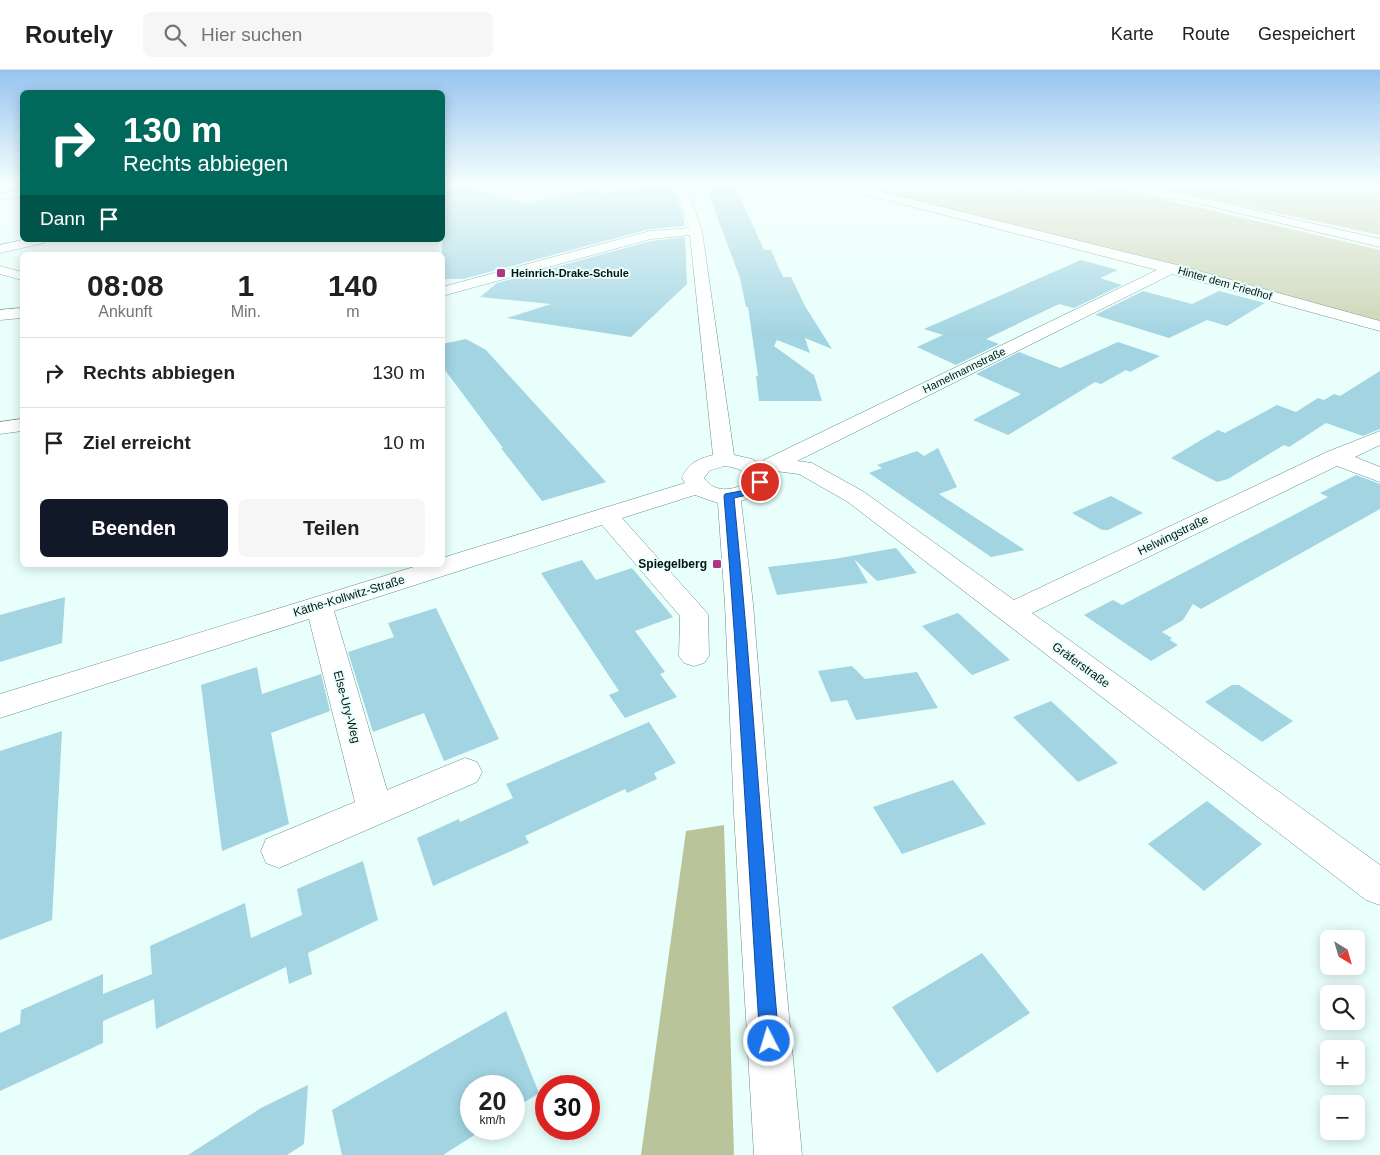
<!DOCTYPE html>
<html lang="de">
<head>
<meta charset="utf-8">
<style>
	:root { --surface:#fff; --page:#f6f6f6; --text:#202124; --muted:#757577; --line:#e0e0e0; --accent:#111827 }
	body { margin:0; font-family:Arial,sans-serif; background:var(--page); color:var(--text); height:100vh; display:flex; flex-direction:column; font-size:19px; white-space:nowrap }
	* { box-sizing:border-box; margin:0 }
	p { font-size:16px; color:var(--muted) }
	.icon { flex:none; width:28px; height:28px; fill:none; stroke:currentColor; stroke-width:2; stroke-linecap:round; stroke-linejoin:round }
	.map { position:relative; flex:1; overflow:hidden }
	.drawer { position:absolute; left:20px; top:182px; width:425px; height:315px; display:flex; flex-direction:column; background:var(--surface); border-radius:8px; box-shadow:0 2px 12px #0003 }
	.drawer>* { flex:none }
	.top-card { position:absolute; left:20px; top:20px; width:425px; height:152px; border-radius:8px; box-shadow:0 2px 12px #0003; background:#00695c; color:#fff; overflow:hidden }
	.needle { width:32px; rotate:143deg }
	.tools { position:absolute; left:1320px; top:860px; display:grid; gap:10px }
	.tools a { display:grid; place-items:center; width:45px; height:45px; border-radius:8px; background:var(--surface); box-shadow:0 2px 12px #0003; font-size:25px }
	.speed { position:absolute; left:460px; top:1005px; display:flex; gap:10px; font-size:25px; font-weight:700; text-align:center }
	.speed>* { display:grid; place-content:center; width:65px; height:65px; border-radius:50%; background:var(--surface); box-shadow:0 2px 12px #0003; line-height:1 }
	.speed small { font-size:12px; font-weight:400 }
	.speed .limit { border:8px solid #d22; background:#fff; color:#111 }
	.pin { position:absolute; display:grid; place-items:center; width:42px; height:42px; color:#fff; margin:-21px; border:2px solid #fff; border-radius:50%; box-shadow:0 1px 5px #0007 }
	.me { position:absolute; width:55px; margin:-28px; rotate:355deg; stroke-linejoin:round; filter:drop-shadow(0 0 4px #0008) }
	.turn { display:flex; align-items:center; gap:18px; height:105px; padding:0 20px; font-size:22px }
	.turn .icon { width:65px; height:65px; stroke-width:2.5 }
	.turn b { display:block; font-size:35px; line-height:42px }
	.then { display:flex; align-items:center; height:48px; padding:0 20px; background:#0003; gap:10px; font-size:19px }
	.eta { display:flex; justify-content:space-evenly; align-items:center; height:85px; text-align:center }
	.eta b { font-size:30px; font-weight:700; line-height:35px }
	.cta { display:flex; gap:10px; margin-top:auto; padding:10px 20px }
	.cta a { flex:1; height:58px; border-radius:8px; background:var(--accent); color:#fff; font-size:20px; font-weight:700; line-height:58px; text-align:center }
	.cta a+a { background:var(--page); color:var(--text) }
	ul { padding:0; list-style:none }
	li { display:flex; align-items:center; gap:15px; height:70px; padding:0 20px; border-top:1px solid var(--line) }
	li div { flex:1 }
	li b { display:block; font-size:19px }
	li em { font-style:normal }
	header { display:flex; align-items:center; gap:30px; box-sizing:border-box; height:70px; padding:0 25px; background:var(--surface); border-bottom:1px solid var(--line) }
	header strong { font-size:24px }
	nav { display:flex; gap:28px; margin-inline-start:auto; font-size:18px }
	.search { width:350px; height:45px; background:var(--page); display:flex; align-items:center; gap:12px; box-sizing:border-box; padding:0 18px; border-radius:8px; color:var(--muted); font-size:19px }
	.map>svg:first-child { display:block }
	.green { fill:#ccd4b3 }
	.forest { fill:#bac49b }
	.building { fill:#a2d4e2 }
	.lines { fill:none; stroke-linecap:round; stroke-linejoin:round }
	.street-casing { stroke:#6a8e88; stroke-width:1 }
	.primary-casing { stroke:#6a8e88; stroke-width:1 }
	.street { fill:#fff; fill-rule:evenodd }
	.primary { fill:#fff; fill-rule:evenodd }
	.route { fill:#1a73e8; stroke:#114b97 }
	.poi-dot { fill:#b23482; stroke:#e8fffb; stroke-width:2 }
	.labels { text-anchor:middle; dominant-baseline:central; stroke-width:4; stroke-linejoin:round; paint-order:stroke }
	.far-poi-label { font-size:11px; font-weight:bold; fill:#061311; stroke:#e8fffb; text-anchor:start }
	.far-street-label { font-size:11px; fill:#061311; stroke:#e8fffb }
	.street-label { font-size:12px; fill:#061311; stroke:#e8fffb }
	.poi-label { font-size:12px; font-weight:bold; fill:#061311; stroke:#e8fffb; text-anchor:end }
</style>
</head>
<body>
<header>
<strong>Routely</strong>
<div class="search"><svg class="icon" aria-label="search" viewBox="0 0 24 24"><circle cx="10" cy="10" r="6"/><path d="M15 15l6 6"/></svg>Hier suchen</div>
<nav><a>Karte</a><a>Route</a><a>Gespeichert</a></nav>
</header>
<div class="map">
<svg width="1380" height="1085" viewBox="0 0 1380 1085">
	<rect width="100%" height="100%" fill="#e8fffb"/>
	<!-- green -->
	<g class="green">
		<polygon points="844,114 1097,114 1380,180 1380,252 1036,160"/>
		<polygon points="1311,114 1380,114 1380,165 1179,122 1181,116"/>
	</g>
	<!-- forest -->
	<polygon class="forest" points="724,755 734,1085 641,1085 686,761"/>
	<!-- building -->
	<g class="building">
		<polygon points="442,114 460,114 526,134 592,119 606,123 649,116 673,115 684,148 684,156 650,159 463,209 442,209"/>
		<polygon points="705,114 734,114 764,180 771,180 783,207 791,207 805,236 832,279 805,268 810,283 777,270 774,276 814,305 822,331 759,331 756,306 758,306 748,237 746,237 740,208"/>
		<polygon points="685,167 687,214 631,267 507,248 551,234 480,227 497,213 651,171"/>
		<polygon points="1081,190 1118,200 1100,208 1122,215 1074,238 1059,234 986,269 999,274 956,295 917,277 943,265 924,259"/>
		<polygon points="1143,221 1192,234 1219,221 1265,233 1227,256 1207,250 1169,268 1095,245"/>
		<polygon points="466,269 486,280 606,412 542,431 501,378 503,378 442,296 442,274"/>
		<polygon points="1118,272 1160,286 1130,302 1126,300 1101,314 1095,312 1008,365 973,350 1021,324 976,304 1019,282 1060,298"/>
		<polygon points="1380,301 1380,359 1363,366 1326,353 1289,377 1284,375 1228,409 1217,412 1171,388 1218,360 1225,363 1277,335 1296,342 1318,328 1324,330 1334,324 1340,326"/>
		<polygon points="938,378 957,417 939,424 1025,480 991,487 869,403 882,398 877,395 917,381 924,386"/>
		<polygon points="1356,405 1380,414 1380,439 1201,539 1193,534 1183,550 1162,562 1172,568 1170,570 1178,575 1151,591 1084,545 1113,530 1122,535 1328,427 1320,423"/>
		<polygon points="1111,426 1143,443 1108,460 1102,460 1072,443"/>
		<polygon points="896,478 917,503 877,511 854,489 868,513 777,525 768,497 834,489"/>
		<polygon points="582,490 596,510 632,498 673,547 635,561 665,602 660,604 677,627 625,648 609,625 619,621 541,503"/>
		<polygon points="65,527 62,573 0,592 0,545"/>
		<polygon points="436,538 499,669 444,691 424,643 373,662 348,582 394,567 388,553"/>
		<polygon points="958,543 1010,590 972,605 922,556"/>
		<polygon points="852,596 865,609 917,602 938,638 856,650 847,630 831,632 818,601"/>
		<polygon points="257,597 262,624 321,604 330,641 271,663 289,754 222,781 201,615"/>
		<polygon points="1232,615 1239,615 1293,651 1262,672 1205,632"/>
		<polygon points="1051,631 1118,693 1078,712 1013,647"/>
		<polygon points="649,652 676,693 654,703 657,709 627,723 625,719 525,766 529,773 433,816 417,768 459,749 460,752 513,728 506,714"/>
		<polygon points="62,661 52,850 0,870 0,681"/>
		<polygon points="953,710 986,754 902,784 873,737"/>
		<polygon points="1207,731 1262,774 1204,821 1148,774"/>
		<polygon points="363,791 378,850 308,883 312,904 289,914 286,897 156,959 154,929 103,951 103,973 0,1021 0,963 20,954 21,940 103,904 103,924 152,904 150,876 245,833 251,868 302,845 297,819"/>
		<polygon points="982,883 1030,943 937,1003 892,937"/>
		<polygon points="506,941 539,1023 514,1039 514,1016 471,1016 471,1059 484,1059 443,1085 342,1085 332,1040"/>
		<polygon points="308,1015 304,1074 287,1085 188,1085 261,1038"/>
	</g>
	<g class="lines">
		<!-- street casing -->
		<g class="street-casing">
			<g id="street">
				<path d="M675,114h10l17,47 32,224 18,4 9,6 3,-5 393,-190 -325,-84 -1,-2h18l328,81 203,56v10l-208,-57 -375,187 15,2 52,29 150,108 313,-148 53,-21v14l-25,12 25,10v15l-43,-16 -305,147 348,252v40l-14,-5 -518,-398 -49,-28 -32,-4 4,6 -7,16 -23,9 12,103 17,209 32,342h-48l-20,-342 -9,-209 -7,-101 -23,-8 -73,23 86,96 1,42 -5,7 -10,3 -10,-3 -5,-7 1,-40 -78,-91 -268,86 53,179 78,-32 12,4 5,10 -5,10 -198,86 -13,-5 -5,-12 5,-12 89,-37 -46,-183 -309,99v-24l420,-129h22v-7l243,-75 -3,-5c6,-15 16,-19 31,-23l-23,-220 -39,4 -209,57v-9l208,-56 39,-3zM724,396c10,1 17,3 25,10l-3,7c-14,8 -32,10 -42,-5l5,-7z"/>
				<polygon points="1143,114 1214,114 1209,117 1136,121 1135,119"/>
				<polygon points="22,120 22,126 0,130 0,124"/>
				<polygon points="22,170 45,170 44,173 0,183 0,175"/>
				<polygon points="0,196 22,202 22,210 0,204"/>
				<polygon points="22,238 22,248 0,250 0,240"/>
				<polygon points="22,349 22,361 0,364 0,352"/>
			</g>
		</g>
		<!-- primary casing -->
		<g class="primary-casing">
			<polygon id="primary" points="1112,114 1129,114 1184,124 1380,169 1380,177 1184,130 1169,128 1165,129 1113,116"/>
		</g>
		<!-- street -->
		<use href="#street" class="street"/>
		<!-- primary -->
		<use href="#primary" class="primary"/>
	</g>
	<!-- sky -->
	<linearGradient id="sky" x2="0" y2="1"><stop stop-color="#96c4f0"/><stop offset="0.43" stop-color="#f5fffd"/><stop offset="1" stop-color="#f5fffd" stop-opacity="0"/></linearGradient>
	<rect width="1380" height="266" fill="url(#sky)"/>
	<!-- route -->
	<path class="route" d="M760,409l4,3c-7,12 -17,13 -30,16 18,181 29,362 45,543l-3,7 -7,2 -6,-2 -3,-7c-12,-181 -21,-363 -36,-545l1,-2 21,-4z"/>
	<!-- markers -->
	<g class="poi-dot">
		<rect x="496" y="198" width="10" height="10" rx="2.5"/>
		<rect x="712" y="489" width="10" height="10" rx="2.5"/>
	</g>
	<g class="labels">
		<!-- far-poi labels -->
		<g class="far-poi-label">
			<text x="511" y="203">Heinrich-Drake-Schule</text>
		</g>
		<!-- far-street labels -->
		<g class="far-street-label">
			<text transform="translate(1225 213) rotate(16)">Hinter dem Friedhof</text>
			<text transform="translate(964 300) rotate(-26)">Hamelmannstraße</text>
		</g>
		<!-- street labels -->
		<g class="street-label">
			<text transform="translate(1173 465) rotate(-26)">Helwingstraße</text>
			<text transform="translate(349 526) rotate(-17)">Käthe-Kollwitz-Straße</text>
			<text transform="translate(1081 595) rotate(36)">Gräferstraße</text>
			<text transform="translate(347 637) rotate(75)">Else-Ury-Weg</text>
		</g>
		<!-- poi labels -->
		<g class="poi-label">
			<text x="707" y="494">Spiegelberg</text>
		</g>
	</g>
</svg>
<div class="tools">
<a><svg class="needle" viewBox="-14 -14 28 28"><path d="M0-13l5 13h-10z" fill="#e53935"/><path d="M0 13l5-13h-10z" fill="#757577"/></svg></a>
<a><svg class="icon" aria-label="search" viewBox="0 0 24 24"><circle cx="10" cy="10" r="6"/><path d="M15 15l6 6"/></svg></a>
<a>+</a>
<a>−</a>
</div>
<div class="speed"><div>20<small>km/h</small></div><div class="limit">30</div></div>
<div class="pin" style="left:760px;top:412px;background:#d93025"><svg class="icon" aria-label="arrive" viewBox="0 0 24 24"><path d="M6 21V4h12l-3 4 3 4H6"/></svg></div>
<svg class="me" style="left:769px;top:971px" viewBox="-20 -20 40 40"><circle r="17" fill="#1a73e8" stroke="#fff" stroke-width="3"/><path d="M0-11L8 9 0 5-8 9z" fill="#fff"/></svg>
<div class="top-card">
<div class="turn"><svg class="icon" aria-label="right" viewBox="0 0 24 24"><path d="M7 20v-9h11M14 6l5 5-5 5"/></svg><div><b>130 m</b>Rechts abbiegen</div></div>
<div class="then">Dann<svg class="icon" aria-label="arrive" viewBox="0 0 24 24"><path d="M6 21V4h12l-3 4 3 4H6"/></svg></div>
</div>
<section class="drawer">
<div class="eta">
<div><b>08:08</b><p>Ankunft</p></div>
<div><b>1</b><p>Min.</p></div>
<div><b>140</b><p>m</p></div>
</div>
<ul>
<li><svg class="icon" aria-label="right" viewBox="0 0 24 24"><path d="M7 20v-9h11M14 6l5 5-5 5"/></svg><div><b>Rechts abbiegen</b></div><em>130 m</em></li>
<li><svg class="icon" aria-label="arrive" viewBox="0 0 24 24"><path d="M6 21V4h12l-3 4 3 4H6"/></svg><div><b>Ziel erreicht</b></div><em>10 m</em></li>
</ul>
<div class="cta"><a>Beenden</a><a>Teilen</a></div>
</section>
</div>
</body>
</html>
